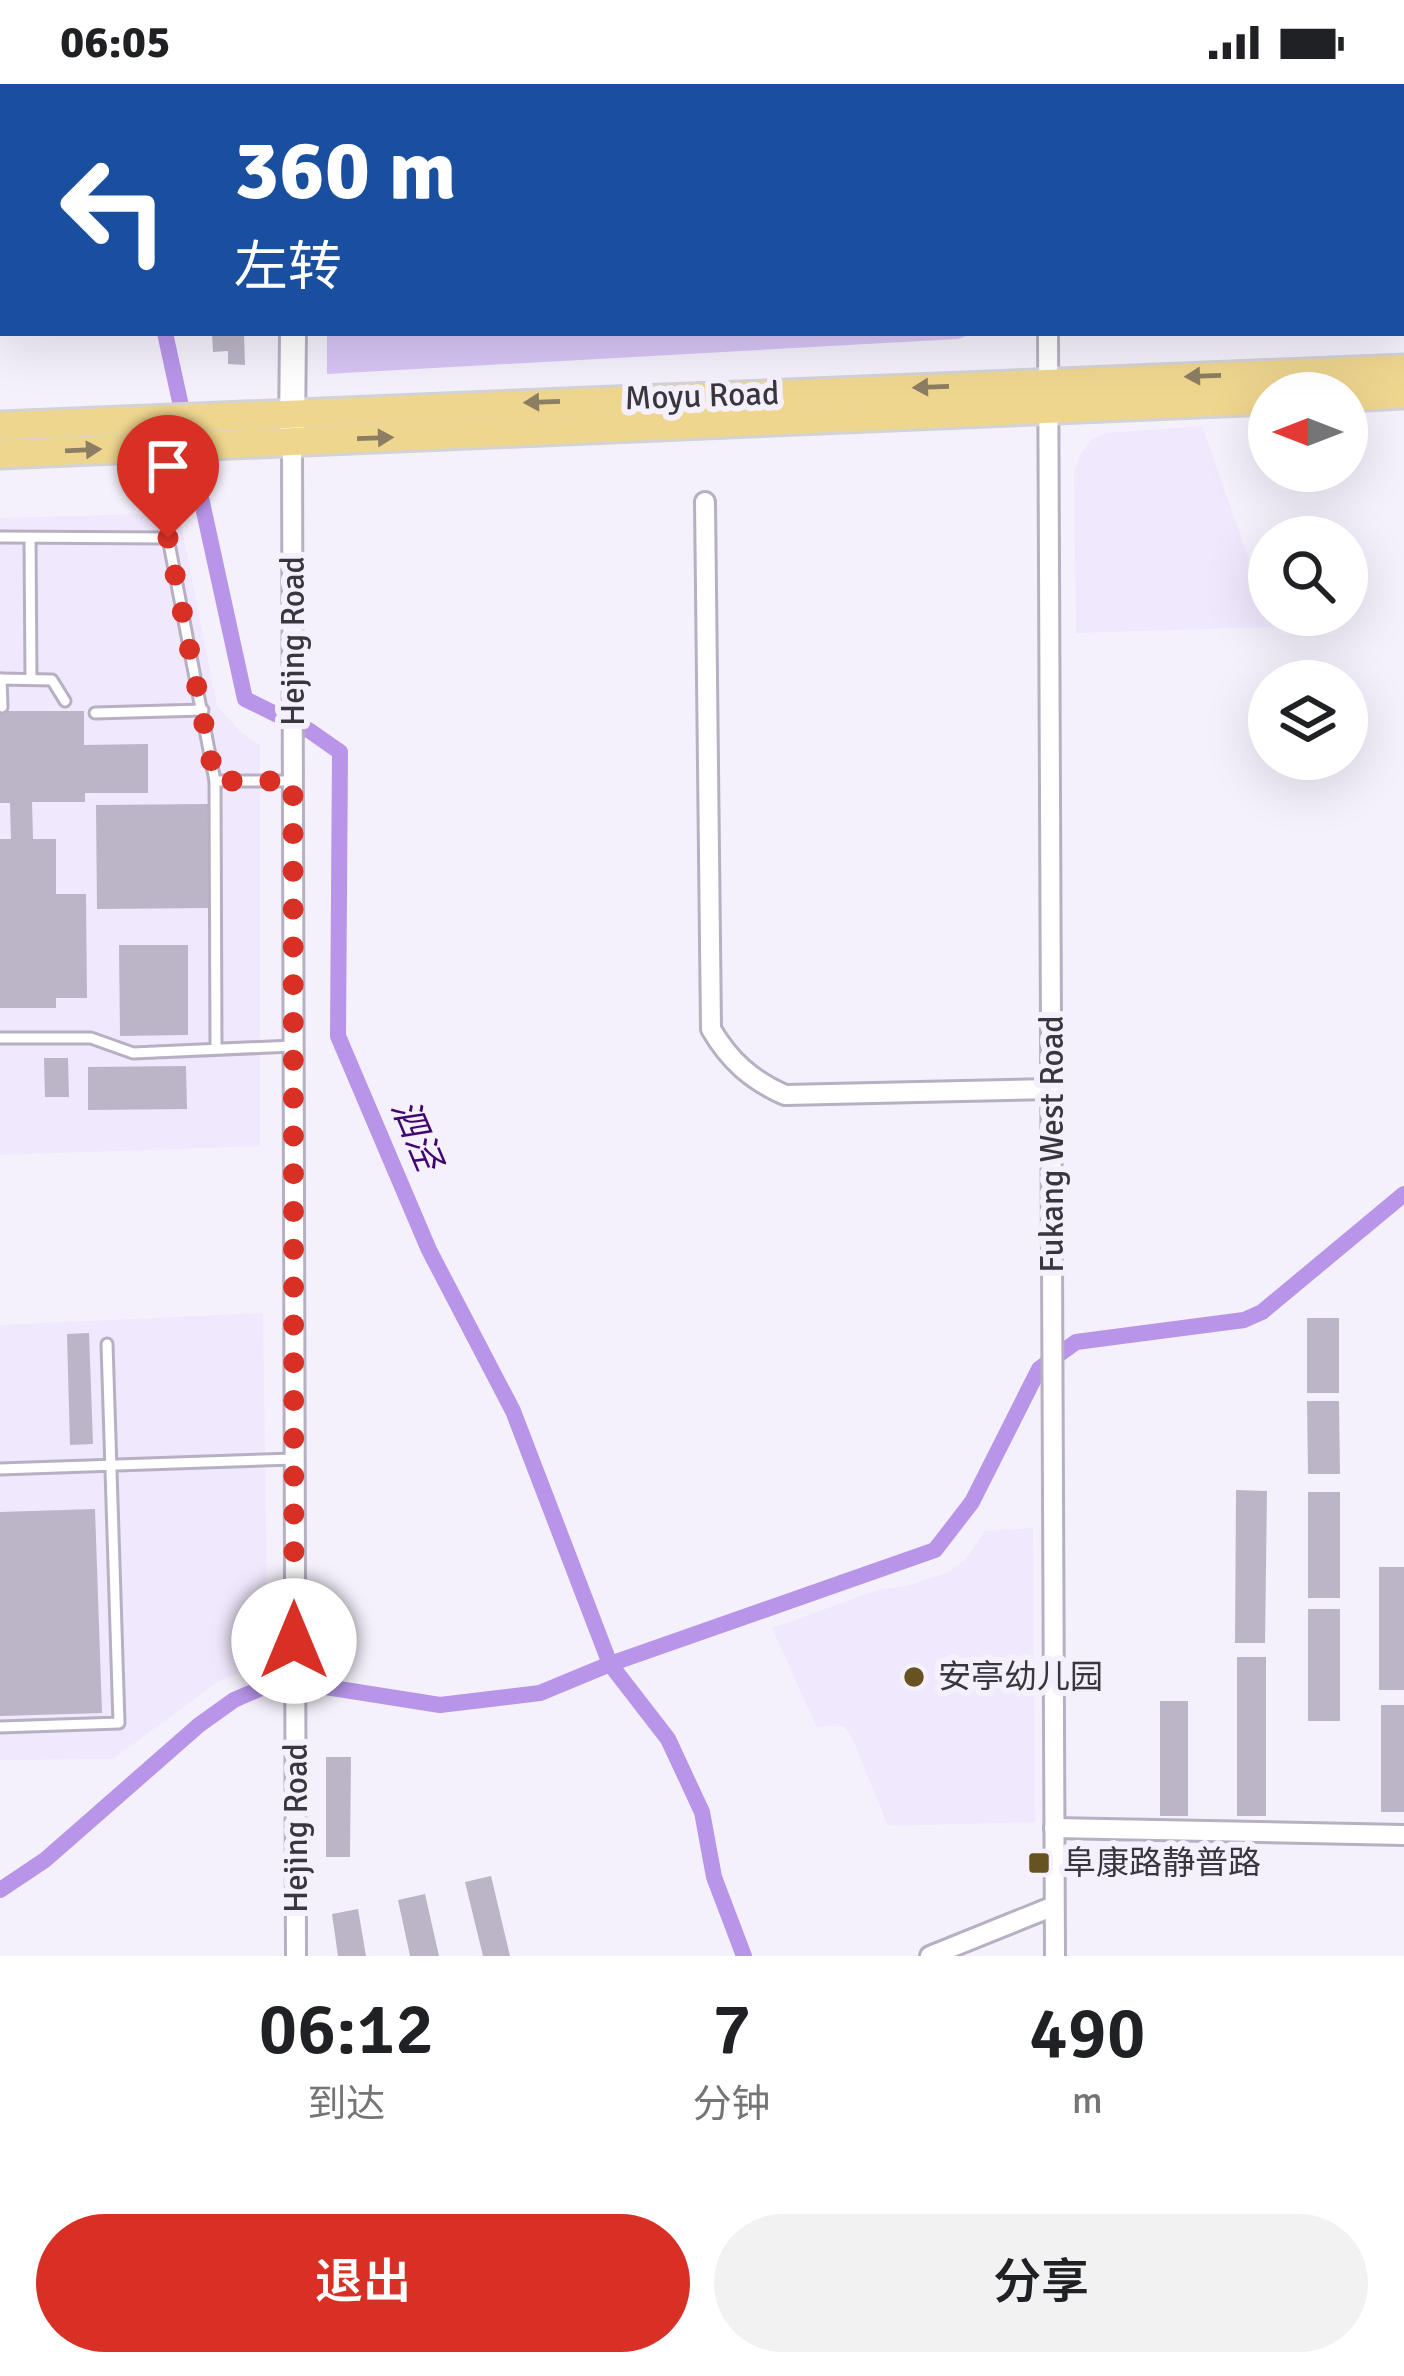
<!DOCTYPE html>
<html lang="zh">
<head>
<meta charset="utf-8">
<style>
	:root { --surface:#fff; --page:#f2f2f2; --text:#202124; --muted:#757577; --accent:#d93025 }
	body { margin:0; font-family:Signika,"Noto Sans SC",sans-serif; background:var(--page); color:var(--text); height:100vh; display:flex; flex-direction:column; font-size:45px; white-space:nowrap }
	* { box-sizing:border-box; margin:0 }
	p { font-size:39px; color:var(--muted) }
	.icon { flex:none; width:66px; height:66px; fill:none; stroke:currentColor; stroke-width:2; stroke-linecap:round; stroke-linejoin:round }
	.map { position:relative; height:1872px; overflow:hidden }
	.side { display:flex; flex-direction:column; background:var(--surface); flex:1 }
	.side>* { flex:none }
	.top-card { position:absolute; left:0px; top:0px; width:1404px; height:252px; box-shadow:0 12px 48px #0002; background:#1a4fa0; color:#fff; overflow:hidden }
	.needle { width:78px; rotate:270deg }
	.tools { position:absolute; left:1248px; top:288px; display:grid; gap:24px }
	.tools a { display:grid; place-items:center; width:120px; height:120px; border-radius:50%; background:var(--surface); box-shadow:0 12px 48px #0002; font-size:60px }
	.pin { position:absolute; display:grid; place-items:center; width:102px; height:102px; color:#fff; margin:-123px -51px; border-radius:50% 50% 50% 0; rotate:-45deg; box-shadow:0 0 12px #0007 }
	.pin .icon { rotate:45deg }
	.me { position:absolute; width:132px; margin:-66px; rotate:0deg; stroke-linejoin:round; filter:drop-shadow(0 0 9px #0008) }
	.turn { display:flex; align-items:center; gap:42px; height:252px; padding:0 36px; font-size:54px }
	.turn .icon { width:156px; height:156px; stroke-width:2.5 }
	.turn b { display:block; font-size:84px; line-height:102px }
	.eta { display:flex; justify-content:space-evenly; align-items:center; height:204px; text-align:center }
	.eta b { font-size:72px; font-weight:600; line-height:84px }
	.cta { display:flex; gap:24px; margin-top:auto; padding:24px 36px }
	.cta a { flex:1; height:138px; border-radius:72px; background:var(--accent); color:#fff; font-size:48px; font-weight:600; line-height:138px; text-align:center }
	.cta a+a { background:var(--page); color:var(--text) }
	.status { display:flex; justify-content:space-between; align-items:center; height:84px; padding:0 60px; background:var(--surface); direction:ltr }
	.status svg { height:33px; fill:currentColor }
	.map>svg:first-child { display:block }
	.built { fill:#f0e8fd }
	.green { fill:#d7c4f5 }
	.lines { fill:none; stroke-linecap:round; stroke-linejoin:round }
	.canal { stroke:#b895e9; stroke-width:16 }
	.building { fill:#bbb5c7 }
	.lane-casing { stroke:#b7b0c2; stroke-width:15 }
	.street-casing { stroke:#b7b0c2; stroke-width:24 }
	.secondary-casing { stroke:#b7b0c2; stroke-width:30 }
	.primary-casing { stroke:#d3d3d5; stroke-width:33 }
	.lane { stroke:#fff; stroke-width:9 }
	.street { stroke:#fff; stroke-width:18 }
	.secondary { stroke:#fff; stroke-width:24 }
	.primary { stroke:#efd68f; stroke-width:27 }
	.oneway { fill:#8b7e62 }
	.route { stroke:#d93025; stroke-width:21; stroke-dasharray:0 37.8 }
	.poi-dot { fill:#665321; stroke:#f5f1fc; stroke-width:4.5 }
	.labels { text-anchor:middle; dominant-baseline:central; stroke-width:12; stroke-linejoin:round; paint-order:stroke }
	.street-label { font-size:33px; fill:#39363e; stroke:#f5f1fc }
	.poi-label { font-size:33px; fill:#39363e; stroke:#f5f1fc; text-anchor:start }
	.water-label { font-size:36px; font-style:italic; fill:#40066d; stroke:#f5f1fc }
</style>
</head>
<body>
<div class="status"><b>06:05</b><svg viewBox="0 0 49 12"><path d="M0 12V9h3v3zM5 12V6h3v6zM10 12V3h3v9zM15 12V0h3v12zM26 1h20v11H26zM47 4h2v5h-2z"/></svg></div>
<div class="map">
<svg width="1404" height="1872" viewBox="0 0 1404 1872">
	<rect width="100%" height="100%" fill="#f5f1fc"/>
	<!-- built -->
	<g class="built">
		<polygon points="1202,342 1273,543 1076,549 1074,386 1080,371 1091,356 1106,349"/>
		<polygon points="179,429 217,622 241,648 260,661 260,1062 0,1071 0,434"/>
		<polygon points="263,1229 268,1576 216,1599 113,1675 0,1676 0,1241"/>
		<polygon points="1033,1444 1035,1738 888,1742 851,1651 844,1643 833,1641 817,1644 772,1544 881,1505 908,1502 948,1488 964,1477 985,1447"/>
	</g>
	<!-- green -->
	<g class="green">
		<rect x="324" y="0" width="683" height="3"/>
		<polygon points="327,249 974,249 958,255 327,290"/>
	</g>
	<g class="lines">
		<!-- canal -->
		<g class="canal">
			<polyline points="130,3 130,0"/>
			<polyline points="0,239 3,236"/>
			<polyline points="165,249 245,615 310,647 340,668 338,952 429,1166 513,1327 610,1580 668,1655 702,1728 714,1793 744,1872"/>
			<polyline points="0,1806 45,1776 199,1641 234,1616 266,1602 326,1603 440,1621 540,1609 610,1580 935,1466 972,1418 1039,1285 1076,1258 1244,1236 1262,1228 1404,1110"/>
		</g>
	</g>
	<!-- building -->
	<g class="building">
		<polygon points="212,249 244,249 245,281 228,280 228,267 213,268"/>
		<polygon points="0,627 84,627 84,661 148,660 148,709 85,709 85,718 32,718 33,755 56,755 56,810 86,810 87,914 56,914 56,924 0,924 0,755 11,755 10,719 0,719"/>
		<polygon points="208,720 209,824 97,825 96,721"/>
		<polygon points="119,861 188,861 188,951 120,952"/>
		<polygon points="44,974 68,974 69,1013 45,1013"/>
		<polygon points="186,982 187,1025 88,1026 88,983"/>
		<rect x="1307" y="1234" width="32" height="75"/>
		<polygon points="89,1249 93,1360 70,1361 67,1250"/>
		<polygon points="1307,1317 1339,1317 1340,1390 1308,1390"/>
		<polygon points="1236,1406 1267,1407 1265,1559 1235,1559"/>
		<rect x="1308" y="1408" width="32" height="106"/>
		<polygon points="95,1425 102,1629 0,1632 0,1428"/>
		<rect x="1379" y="1483" width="25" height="123"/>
		<rect x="1308" y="1525" width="32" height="112"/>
		<rect x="1237" y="1573" width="29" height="159"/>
		<rect x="1160" y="1617" width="28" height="115"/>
		<rect x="1381" y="1621" width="23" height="107"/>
		<polygon points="326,1673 351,1673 350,1773 326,1773"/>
		<polygon points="491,1792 510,1872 483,1872 465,1798"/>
		<polygon points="425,1810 439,1872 410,1872 398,1816"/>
		<polygon points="358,1825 366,1872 338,1872 332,1830"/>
	</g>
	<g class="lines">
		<!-- lane casing -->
		<g class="lane-casing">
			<g id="lane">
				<polyline points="0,453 168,454 215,697 216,962"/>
				<polyline points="30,454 31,595"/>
				<polyline points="0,595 52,596 65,617"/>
				<polyline points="1,595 2,623"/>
				<polyline points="95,629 203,626"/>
				<polyline points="215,697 293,697"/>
				<polyline points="0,954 91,954 133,969 293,962"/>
				<polyline points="0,1385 294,1375"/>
				<polyline points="0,1643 119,1639 107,1260"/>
			</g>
		</g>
		<!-- street casing -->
		<g class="street-casing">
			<g id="street">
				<polyline points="1045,0 1045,3"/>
				<polyline points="1221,0 1221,3"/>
				<polyline points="1401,130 1404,130"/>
				<polyline points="1401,234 1404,234"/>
				<polyline points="1048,249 1055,1872"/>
				<polyline points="292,357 296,1872"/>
				<path d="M705,418l6,527c18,31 40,51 74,66l267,-6"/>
				<polyline points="1054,1744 1404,1751"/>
				<polyline points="930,1872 1054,1822"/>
			</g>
		</g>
		<!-- secondary casing -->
		<g class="secondary-casing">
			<g id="secondary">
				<polyline points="292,0 292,3"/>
				<polyline points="292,348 293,249"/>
			</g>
		</g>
		<!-- primary casing -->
		<g class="primary-casing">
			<g id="primary">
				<polyline points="1347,313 1404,310"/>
				<polyline points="0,342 1404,285"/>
				<polyline points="0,370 1269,316"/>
			</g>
		</g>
		<!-- lane -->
		<use href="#lane" class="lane"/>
		<!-- street -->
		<use href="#street" class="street"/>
		<!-- secondary -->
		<use href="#secondary" class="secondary"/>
		<!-- primary -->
		<use href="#primary" class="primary"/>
	</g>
	<!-- one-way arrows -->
	<defs><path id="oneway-solid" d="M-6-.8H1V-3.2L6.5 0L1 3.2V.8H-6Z" transform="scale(3)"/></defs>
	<g class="oneway">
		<use href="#oneway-solid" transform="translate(1203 292) rotate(178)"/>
		<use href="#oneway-solid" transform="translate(931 303) rotate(178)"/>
		<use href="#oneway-solid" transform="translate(542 318) rotate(178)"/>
		<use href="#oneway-solid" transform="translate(375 354) rotate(-2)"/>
		<use href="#oneway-solid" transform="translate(83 366) rotate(-3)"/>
	</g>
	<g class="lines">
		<!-- route -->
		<polyline class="route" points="168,454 215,697 293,697 294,1557"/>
	</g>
	<!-- markers -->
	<g class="poi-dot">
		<circle cx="914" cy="1593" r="12"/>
		<rect x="1027" y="1767" width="24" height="24" rx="6"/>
	</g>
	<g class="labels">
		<!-- street labels -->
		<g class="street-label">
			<text transform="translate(702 312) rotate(-2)">Moyu Road</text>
			<text transform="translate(293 557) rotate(-90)">Hejing Road</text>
			<text transform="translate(1052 1060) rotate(-90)">Fukang West Road</text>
			<text transform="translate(296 1744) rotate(-90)">Hejing Road</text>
		</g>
		<!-- poi labels -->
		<g class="poi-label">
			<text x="938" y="1593">安亭幼儿园</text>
			<text x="1063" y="1779">阜康路静普路</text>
		</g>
		<!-- water labels -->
		<g class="water-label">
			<text transform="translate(416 1051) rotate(67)">泗泾</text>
		</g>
	</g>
</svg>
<div class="tools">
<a><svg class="needle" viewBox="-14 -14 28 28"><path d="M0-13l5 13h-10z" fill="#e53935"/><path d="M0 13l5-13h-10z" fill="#757577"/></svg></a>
<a><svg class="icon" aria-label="search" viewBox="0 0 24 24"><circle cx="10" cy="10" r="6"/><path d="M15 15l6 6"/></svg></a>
<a><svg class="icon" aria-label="layers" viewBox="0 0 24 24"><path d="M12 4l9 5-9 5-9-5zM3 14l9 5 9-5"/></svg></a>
</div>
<div class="pin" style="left:168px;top:454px;background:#d93025"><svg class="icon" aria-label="arrive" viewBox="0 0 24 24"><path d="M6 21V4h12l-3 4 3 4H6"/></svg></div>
<svg class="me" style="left:294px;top:1557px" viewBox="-20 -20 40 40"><circle r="19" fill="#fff"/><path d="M0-13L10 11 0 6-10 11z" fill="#d93025"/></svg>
<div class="top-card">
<div class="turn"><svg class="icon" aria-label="left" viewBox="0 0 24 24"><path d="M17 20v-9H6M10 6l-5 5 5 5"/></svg><div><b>360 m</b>左转</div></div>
</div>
</div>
<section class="side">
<div class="eta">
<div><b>06:12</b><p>到达</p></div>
<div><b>7</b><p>分钟</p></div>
<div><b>490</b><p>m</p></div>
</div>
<div class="cta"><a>退出</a><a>分享</a></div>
</section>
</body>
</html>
